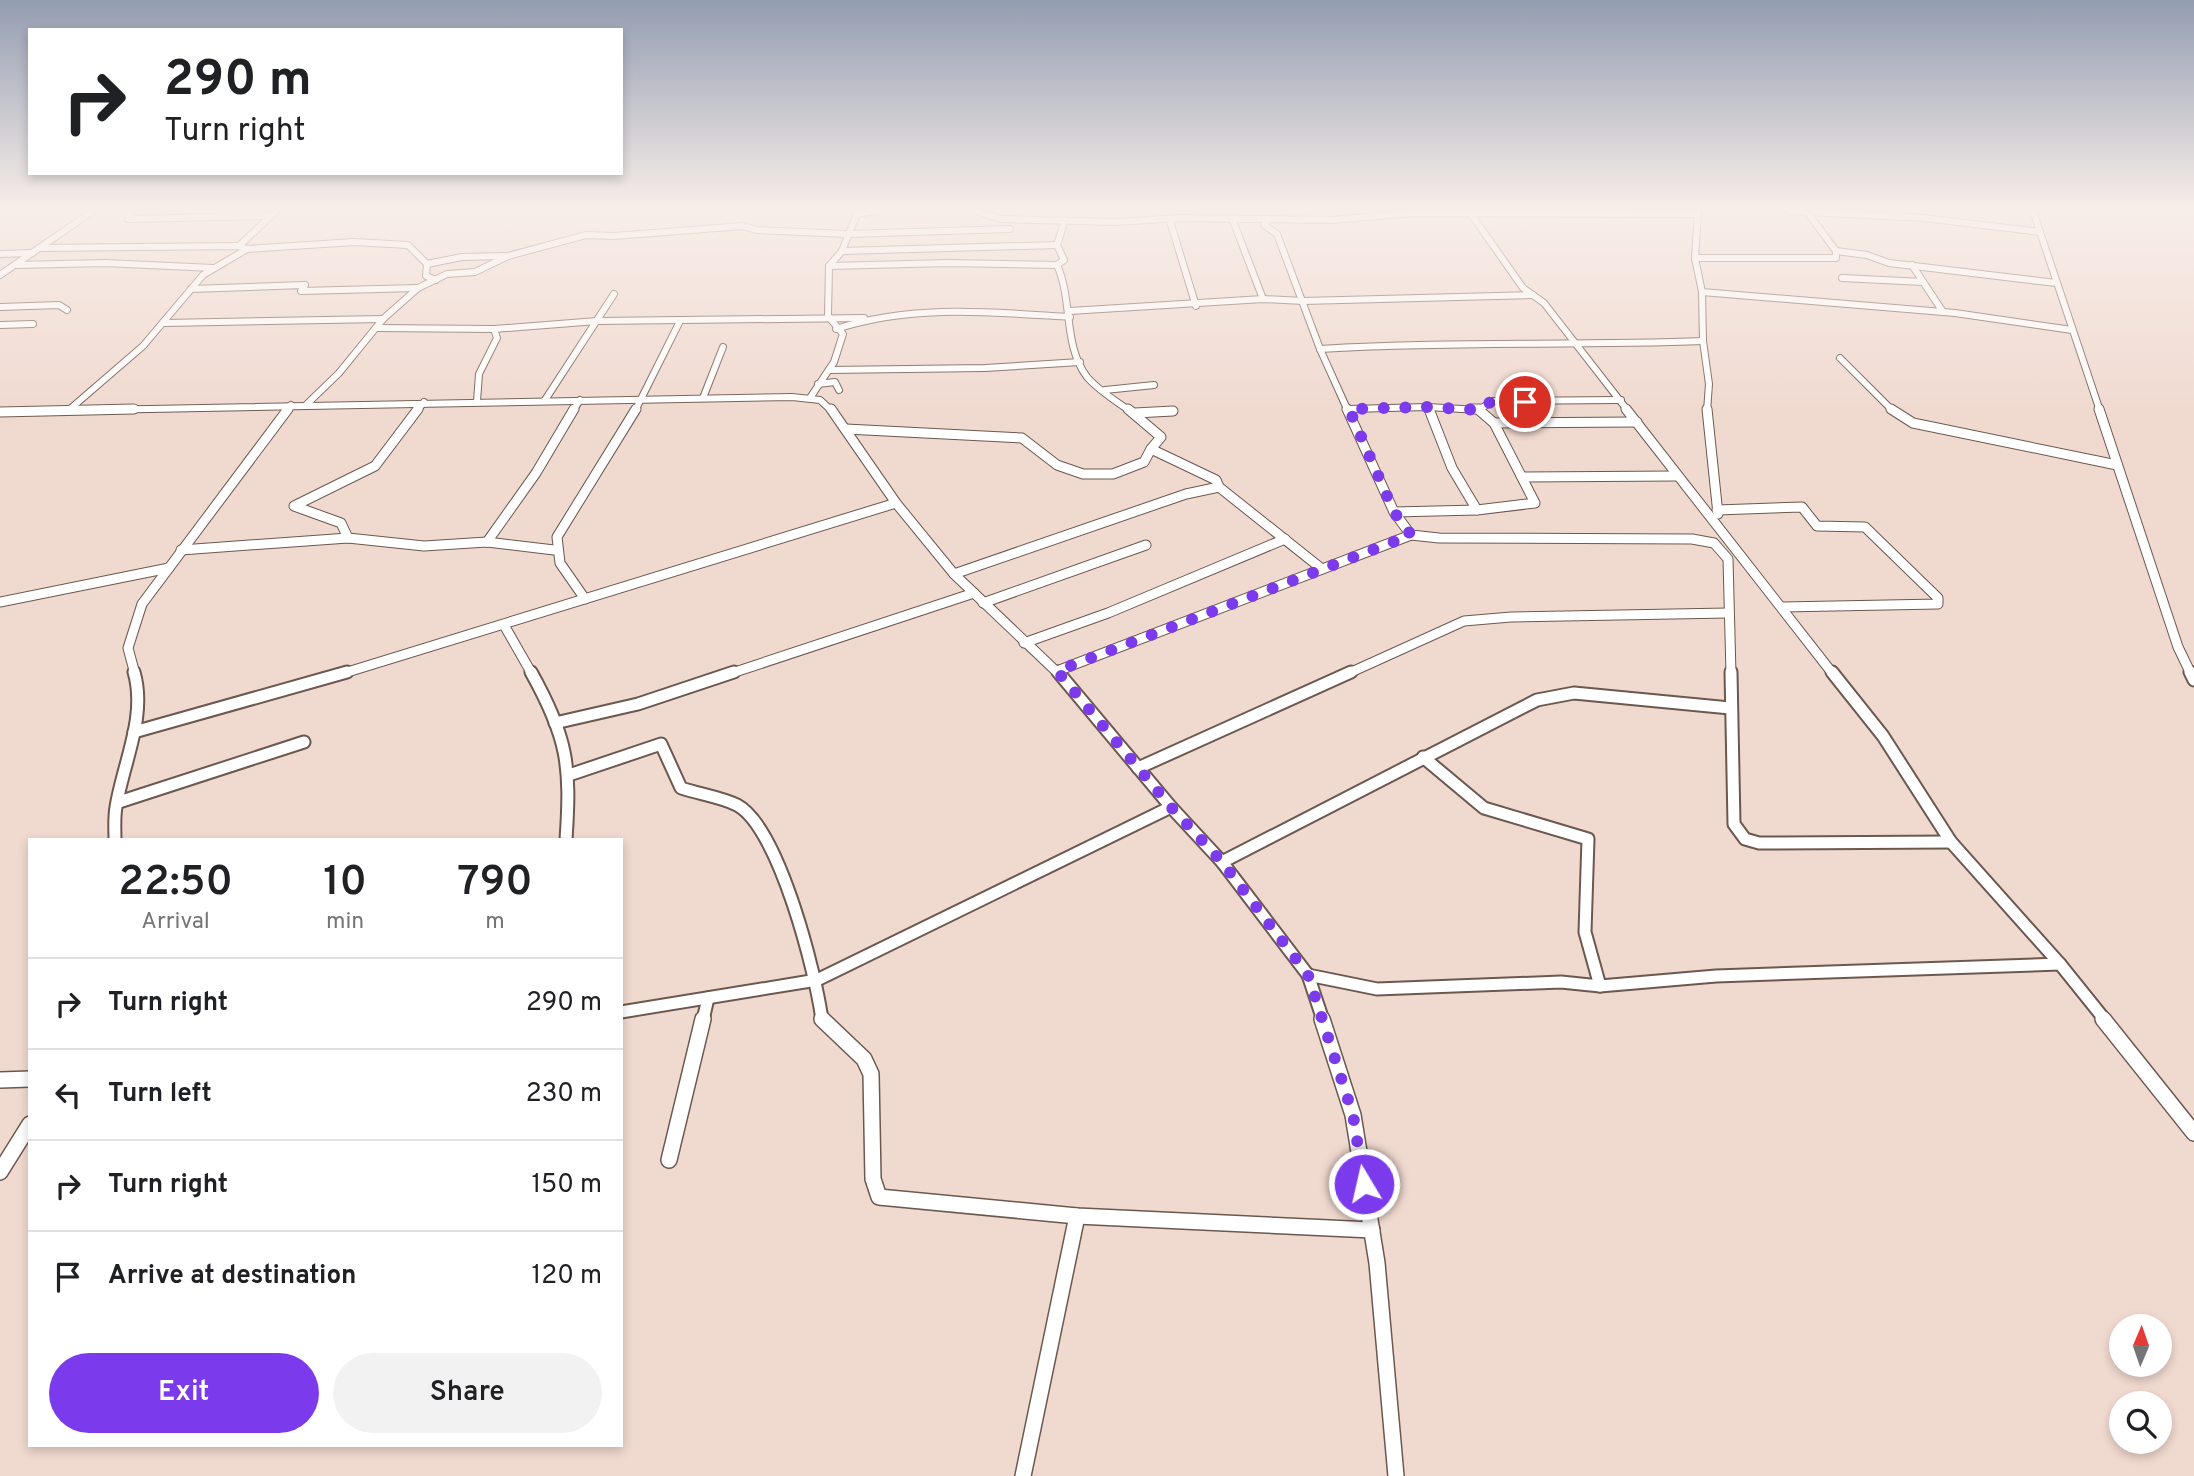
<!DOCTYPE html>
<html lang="en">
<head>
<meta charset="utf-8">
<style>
	:root { --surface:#fff; --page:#f2f2f2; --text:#202124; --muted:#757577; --line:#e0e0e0; --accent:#7c3aed }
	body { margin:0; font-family:Overpass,sans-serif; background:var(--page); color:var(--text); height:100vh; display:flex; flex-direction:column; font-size:26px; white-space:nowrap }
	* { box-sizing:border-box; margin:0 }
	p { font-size:23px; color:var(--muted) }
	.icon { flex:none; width:38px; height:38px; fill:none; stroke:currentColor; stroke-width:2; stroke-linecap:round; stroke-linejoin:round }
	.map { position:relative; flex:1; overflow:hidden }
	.panel { position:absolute; left:28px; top:838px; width:595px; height:609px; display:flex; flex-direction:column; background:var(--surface); border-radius:0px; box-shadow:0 4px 10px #0003 }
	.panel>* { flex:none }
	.guide { position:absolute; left:28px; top:28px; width:595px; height:147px; border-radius:0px; box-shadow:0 4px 10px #0003; background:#fff; color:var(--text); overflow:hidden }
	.needle { width:46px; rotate:2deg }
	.fabs { position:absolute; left:2109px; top:1314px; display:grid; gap:14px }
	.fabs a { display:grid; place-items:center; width:63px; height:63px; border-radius:50%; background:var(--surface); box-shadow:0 4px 10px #0003; font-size:35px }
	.pin { position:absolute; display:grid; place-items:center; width:60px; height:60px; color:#fff; margin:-30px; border:4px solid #fff; border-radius:50%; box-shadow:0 2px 7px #0007 }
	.me { position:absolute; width:77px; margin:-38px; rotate:351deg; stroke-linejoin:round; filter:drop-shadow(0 0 5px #0008) }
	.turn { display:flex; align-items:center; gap:24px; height:147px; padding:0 21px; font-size:32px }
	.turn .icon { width:91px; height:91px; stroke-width:2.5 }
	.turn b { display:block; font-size:49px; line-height:60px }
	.eta { display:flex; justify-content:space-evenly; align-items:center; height:119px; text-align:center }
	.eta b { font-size:42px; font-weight:600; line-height:49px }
	.cta { display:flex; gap:14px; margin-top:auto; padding:14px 21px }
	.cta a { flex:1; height:80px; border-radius:42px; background:var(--accent); color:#fff; font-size:28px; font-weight:600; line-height:80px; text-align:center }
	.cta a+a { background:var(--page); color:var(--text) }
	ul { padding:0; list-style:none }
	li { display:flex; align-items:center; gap:21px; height:91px; padding:0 21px; border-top:2px solid var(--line) }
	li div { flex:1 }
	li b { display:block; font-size:26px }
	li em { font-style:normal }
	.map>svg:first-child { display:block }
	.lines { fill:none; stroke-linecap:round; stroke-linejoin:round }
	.minor-far3-casing { stroke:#6b584f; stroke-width:8 }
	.minor-far2-casing { stroke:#6b584f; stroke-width:11 }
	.minor-far1-casing { stroke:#6b584f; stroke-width:15 }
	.minor-casing { stroke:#6b584f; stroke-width:18 }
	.minor-far3 { stroke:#fff; stroke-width:6 }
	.minor-far2 { stroke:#fff; stroke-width:9 }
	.minor-far1 { stroke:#fff; stroke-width:11 }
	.minor { stroke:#fff; stroke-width:15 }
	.route { stroke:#7c3aed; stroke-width:12; stroke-dasharray:0 21.6 }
</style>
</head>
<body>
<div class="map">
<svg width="2194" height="1476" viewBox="0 0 2194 1476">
	<rect width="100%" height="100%" fill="#f0d9cf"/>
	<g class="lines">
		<!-- minor-far3 casing -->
		<g class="minor-far3-casing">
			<g id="minor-far3">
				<polyline points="131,211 128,219 268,216"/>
				<polyline points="976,211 1001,219 1116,222 1180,218 1332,220 1413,213 1697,214"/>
				<polyline points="1698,211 1695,258 1702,292 1703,341 1709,384 1707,411"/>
				<polyline points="1790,211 1924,218 2040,232"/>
				<polyline points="2033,211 2100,411"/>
				<polyline points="856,214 878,211"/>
				<polyline points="1471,214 1523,288 1544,303 1628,411"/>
				<polyline points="1169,218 1196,306"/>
				<polyline points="1232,218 1263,299"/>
				<polyline points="1268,219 1264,225 1277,234 1320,349 1348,411"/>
				<path d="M1065,220l-8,25 7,15 -7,5c16,35 6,81 30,112 12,14 29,24 43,34"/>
				<polyline points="239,246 276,211"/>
				<polyline points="39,248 239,246 247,249 354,242 408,245 427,264 426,276 436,280"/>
				<polyline points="842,251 1057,245"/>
				<polyline points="1836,251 1867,255 1889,263 2056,283"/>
				<polyline points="0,254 32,253"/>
				<polyline points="1695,258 1836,258 1836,251 1807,212"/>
				<polyline points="427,264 462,257 504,256"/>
				<polyline points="16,265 105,263 213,268"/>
				<polyline points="1912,265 1943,312"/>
				<polyline points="829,266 949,263 1057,265"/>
				<polyline points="0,275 93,211"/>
				<polyline points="1842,278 1923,282"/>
				<polyline points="191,289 305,285 301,291 418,288"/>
				<polyline points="1702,292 1955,313 2072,330"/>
				<polyline points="0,307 59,305 67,310"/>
				<polyline points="1070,311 1263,299 1303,301 1533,295"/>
				<polyline points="164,323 383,319"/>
				<polyline points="0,325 33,324"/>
				<polyline points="376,328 494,329 497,338 479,374 477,401"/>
				<polyline points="494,329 597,321 864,318"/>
				<path d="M836,329c77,-25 154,-17 234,-12"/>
				<path d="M1320,349c128,-8 255,-3 383,-8"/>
				<polyline points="1840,358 1893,411"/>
				<polyline points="829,370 985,368 1080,362"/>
				<polyline points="818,384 835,382 839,390"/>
				<polyline points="1105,390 1154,385"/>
				<polyline points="703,398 723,347"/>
				<polyline points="810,398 834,362 843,334 828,316 829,266 842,251 858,211"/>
				<polyline points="545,400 614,294"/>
				<polyline points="307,404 339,373 383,319 418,288 447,274 475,272 508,256 586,235 614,236 743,226 757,230 847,234 1010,229"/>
				<polyline points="1428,407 1430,411"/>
				<polyline points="70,409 143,346 203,275 247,249"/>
				<polyline points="1349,409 1428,407 1479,410 1492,401 1621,400"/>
				<polyline points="42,411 792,397 820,400 832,411"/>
				<polyline points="286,411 291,405"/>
				<polyline points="417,411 424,402"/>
				<polyline points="573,411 580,400"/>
				<polyline points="635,411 680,321"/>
				<polyline points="1169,411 1173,411"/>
			</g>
		</g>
		<!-- minor-far2 casing -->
		<g class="minor-far2-casing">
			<g id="minor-far2">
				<polyline points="831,409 896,503 954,574 1059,674"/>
				<polyline points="1128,409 1161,437 1151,449"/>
				<polyline points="1347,409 1394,512 1411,535 1439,538 1692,539 1714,543 1728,559 1731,674"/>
				<polyline points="1470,409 1480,409"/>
				<polyline points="1626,409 1833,674"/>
				<polyline points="1707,409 1718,514"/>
				<polyline points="1891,409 1913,423 2117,465"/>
				<polyline points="2099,409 2178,647 2191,674"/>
				<polyline points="0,412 134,409"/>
				<polyline points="1135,413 1173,411"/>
				<polyline points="1494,423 1637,422"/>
				<polyline points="846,429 1022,438 1057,465 1083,474 1113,474 1144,462 1151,449 1216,480 1219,487"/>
				<polyline points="1522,477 1677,476"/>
				<polyline points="1477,510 1535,503 1494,423 1479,410"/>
				<polyline points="1717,510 1802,507 1817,526 1865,527 1938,598 1938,604 1783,607"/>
				<polyline points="1394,512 1477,510 1452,468 1429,409"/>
				<polyline points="348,538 341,523 294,506 375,466 418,409"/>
				<polyline points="487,542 536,473 574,409"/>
				<polyline points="181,550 348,538 424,546 487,542 554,550"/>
				<polyline points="954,574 1186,494 1219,487 1322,569"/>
				<polyline points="585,599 560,563 557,537 636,409"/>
				<polyline points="0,602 169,568"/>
				<polyline points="983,603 1146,545"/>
				<polyline points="504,625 532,674"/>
				<polyline points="1024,643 1108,613 1285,539"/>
				<polyline points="1057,671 1411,535"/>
				<polyline points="135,674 128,648 142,604 288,409"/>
				<polyline points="341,674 896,503"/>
				<polyline points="729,674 974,593"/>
				<polyline points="1347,674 1464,621 1511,617 1728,613"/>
			</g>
		</g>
		<!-- minor-far1 casing -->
		<g class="minor-far1-casing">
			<g id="minor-far1">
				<path d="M531,672c37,66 40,94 35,168"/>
				<polyline points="1058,672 1171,807 1222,862 1308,975 1323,1020"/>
				<polyline points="1731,672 1734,824 1745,839 1759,843 1951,842"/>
				<polyline points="1832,672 1883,736 1951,842 2060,964 2105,1020"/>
				<polyline points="2190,672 2194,680"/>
				<polyline points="555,723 638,704 734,672"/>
				<polyline points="134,732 347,672"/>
				<polyline points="1423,757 1484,808 1588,839 1585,932 1600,986"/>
				<polyline points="1138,768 1351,672"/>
				<path d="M569,775l92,-31 20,44c18,6 40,9 56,17 42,22 79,169 85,215"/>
				<polyline points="119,802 304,742"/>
				<path d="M115,840c0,-11 -1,-22 1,-33 7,-44 31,-90 18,-135"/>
				<polyline points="1222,862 1537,700 1574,693 1730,708"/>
				<polyline points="1308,975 1377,989 1561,982 1600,986 1716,976 2060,964"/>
				<polyline points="621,1012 817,980 1171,807"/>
				<polyline points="703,1020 708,998"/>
			</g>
		</g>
		<!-- minor casing -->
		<g class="minor-casing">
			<g id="minor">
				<polyline points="822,1019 864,1059 871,1074 873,1179 879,1197 1077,1216 1372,1230"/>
				<polyline points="1322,1019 1353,1115 1377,1263 1396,1476"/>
				<polyline points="2103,1019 2194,1133"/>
				<polyline points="0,1080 30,1079"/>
				<polyline points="669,1160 703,1019"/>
				<polyline points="0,1172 30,1124"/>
				<polyline points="1023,1476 1077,1216"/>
			</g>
		</g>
		<!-- minor-far3 -->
		<use href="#minor-far3" class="minor-far3"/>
		<!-- minor-far2 -->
		<use href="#minor-far2" class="minor-far2"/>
		<!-- minor-far1 -->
		<use href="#minor-far1" class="minor-far1"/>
		<!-- minor -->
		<use href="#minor" class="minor"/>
	</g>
	<!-- sky -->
	<linearGradient id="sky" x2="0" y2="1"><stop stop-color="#939db1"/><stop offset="0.5" stop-color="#f8eee9"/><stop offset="1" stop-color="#f8eee9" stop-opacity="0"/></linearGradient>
	<rect width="2194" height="418" fill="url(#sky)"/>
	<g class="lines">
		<!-- route -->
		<polyline class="route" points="1364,1184 1353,1115 1308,975 1222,862 1171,807 1057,671 1411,535 1394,512 1349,409 1428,407 1479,410 1492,401 1525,402"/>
	</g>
</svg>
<div class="fabs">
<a><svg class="needle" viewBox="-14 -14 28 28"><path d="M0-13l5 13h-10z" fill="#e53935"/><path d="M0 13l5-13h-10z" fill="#757577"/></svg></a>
<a><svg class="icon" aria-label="search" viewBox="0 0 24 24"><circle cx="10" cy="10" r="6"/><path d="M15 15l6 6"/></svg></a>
</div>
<div class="pin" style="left:1525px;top:402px;background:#d93025"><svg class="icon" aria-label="arrive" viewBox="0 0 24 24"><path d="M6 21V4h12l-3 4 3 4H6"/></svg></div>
<svg class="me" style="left:1364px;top:1184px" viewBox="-20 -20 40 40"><circle r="17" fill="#7c3aed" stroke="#fff" stroke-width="3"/><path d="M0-11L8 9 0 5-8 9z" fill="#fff"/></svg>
<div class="guide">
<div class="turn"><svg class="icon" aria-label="right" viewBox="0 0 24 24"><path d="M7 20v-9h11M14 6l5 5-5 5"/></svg><div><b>290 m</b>Turn right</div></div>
</div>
<section class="panel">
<div class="eta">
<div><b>22:50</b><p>Arrival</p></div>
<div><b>10</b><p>min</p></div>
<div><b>790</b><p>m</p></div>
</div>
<ul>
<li><svg class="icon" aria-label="right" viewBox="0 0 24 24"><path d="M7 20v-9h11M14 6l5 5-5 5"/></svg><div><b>Turn right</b></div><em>290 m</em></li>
<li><svg class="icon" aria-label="left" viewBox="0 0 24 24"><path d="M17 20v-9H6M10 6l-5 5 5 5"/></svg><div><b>Turn left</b></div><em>230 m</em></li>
<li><svg class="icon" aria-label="right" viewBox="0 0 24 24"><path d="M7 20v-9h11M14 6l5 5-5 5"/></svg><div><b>Turn right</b></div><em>150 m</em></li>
<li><svg class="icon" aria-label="arrive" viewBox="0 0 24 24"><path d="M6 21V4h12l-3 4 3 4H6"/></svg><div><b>Arrive at destination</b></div><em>120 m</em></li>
</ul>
<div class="cta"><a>Exit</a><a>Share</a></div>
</section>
</div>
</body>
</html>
